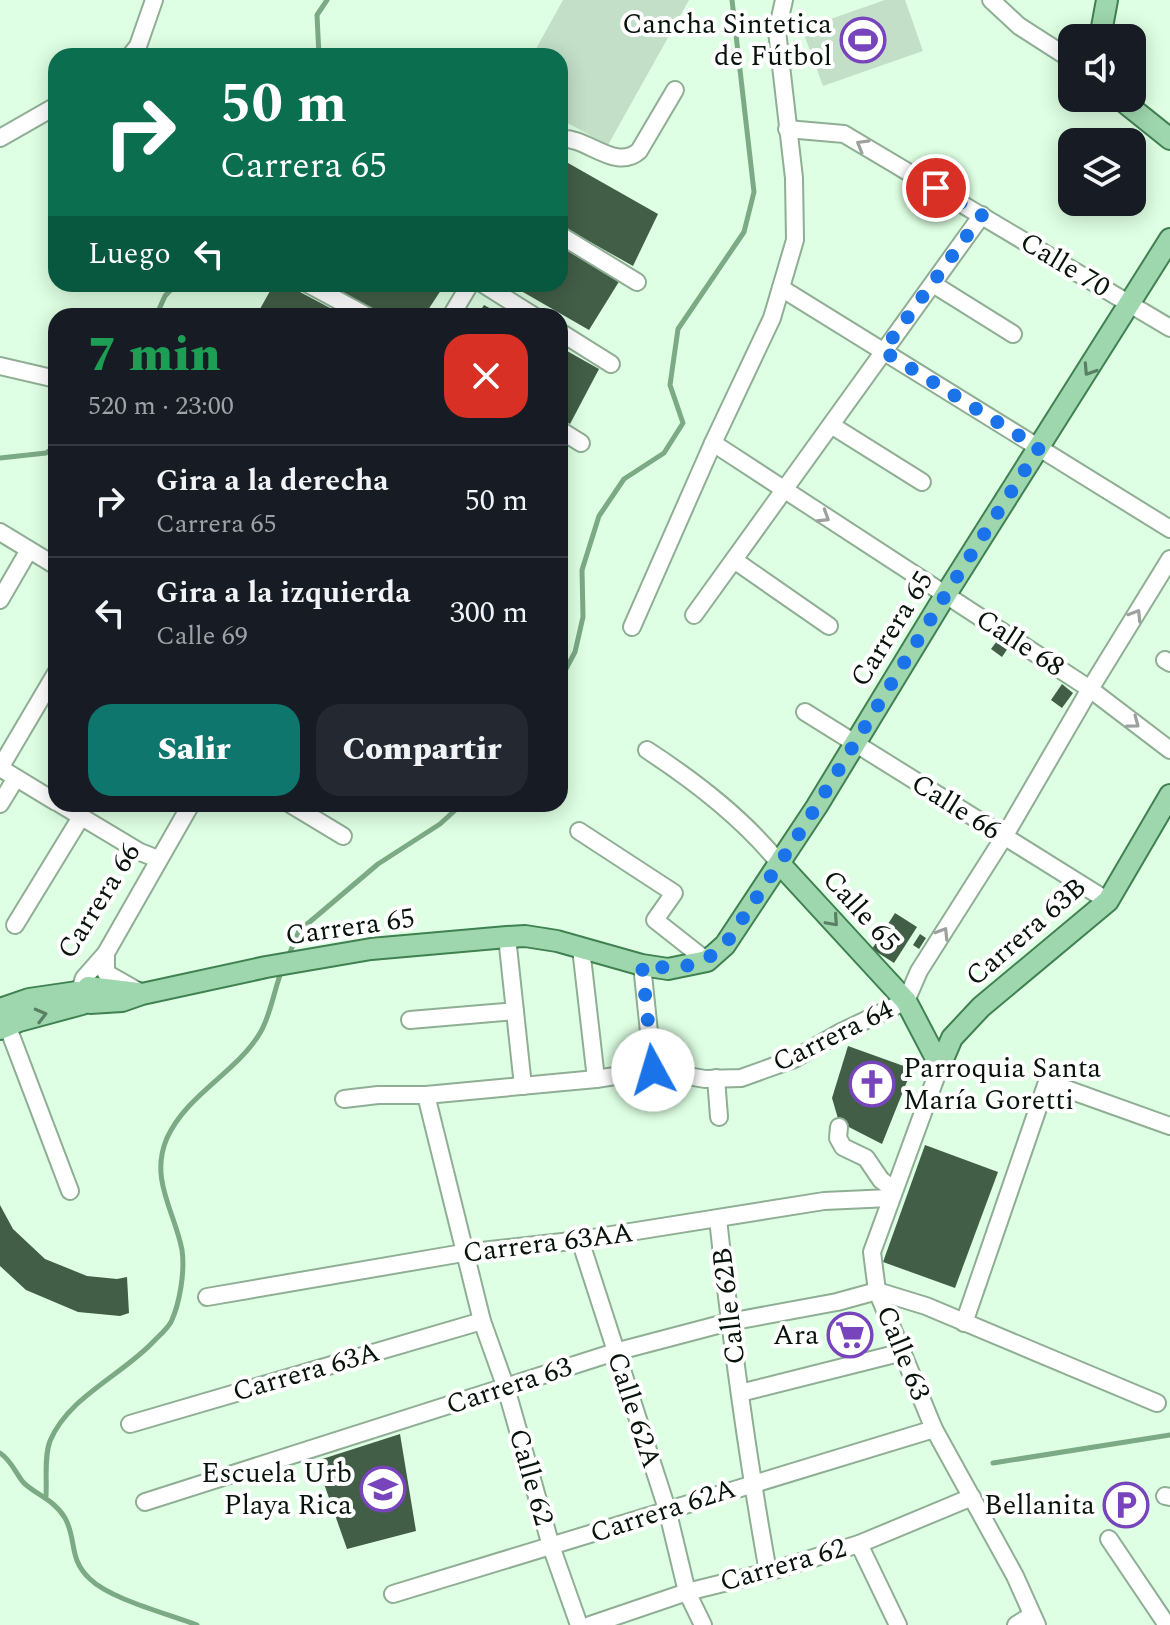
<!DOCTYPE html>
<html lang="es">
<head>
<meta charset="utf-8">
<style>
	:root { --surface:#171b24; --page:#242831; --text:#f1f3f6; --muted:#9ea1a6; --line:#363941; --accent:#0f766e }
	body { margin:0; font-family:Spectral,serif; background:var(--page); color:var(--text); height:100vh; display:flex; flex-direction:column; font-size:30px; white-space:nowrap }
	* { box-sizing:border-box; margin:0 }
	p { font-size:26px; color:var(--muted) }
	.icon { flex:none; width:44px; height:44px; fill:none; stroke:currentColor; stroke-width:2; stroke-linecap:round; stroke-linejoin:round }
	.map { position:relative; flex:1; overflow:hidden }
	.side { position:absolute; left:48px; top:308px; width:520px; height:504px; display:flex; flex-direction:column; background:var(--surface); border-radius:24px; box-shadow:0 4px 20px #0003 }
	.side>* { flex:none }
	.banner { position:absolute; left:48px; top:48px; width:520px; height:244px; border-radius:24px; box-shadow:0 4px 20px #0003; background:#0b6e4f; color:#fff; overflow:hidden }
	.tools { position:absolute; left:1058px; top:24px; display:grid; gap:16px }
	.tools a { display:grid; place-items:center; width:88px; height:88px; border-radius:16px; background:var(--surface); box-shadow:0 4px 20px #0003; font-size:40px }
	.pin { position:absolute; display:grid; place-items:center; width:68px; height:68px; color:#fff; margin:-34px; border:4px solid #fff; border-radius:50%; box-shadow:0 2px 8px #0007 }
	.me { position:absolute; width:88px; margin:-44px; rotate:354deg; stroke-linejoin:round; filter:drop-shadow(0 0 6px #0008) }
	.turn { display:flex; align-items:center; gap:28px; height:168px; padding:0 40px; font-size:36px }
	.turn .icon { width:104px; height:104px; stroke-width:2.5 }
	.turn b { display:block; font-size:56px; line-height:68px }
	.then { display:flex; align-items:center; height:76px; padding:0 40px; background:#0003; gap:16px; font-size:30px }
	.round { display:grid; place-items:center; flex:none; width:84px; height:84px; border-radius:24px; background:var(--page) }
	.summary { display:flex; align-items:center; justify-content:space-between; height:136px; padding:0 40px }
	h1 { font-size:48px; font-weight:800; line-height:60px; color:#1e9e55 }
	.action { display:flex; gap:16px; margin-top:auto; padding:16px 40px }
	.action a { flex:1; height:92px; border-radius:24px; background:var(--accent); color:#fff; font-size:32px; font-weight:800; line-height:92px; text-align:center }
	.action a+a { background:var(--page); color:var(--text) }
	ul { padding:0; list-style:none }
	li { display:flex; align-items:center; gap:24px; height:112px; padding:0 40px; border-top:2px solid var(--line) }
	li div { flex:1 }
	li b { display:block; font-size:30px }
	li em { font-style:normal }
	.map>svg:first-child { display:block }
	.green { fill:#c3dfc8 }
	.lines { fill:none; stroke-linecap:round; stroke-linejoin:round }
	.stream { stroke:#7caa85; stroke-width:5 }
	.building { fill:#425e47 }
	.minor-casing { stroke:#8fae94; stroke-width:20 }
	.major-casing { stroke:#408151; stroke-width:24 }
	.minor { stroke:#fff; stroke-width:16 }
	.major { stroke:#9ed7ad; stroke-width:20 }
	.oneway { stroke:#9ca19d }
	.oneway2 { stroke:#5a7f64 }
	.route { stroke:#1a73e8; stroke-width:14; stroke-dasharray:0 25.2 }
	.labels { text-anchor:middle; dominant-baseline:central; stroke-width:8; stroke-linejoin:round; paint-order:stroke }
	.poi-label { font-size:28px; fill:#08140b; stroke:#fff; text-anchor:end }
	.street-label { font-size:28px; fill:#08140b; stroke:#fff }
</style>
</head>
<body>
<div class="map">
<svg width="1170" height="1625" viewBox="0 0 1170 1625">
	<rect width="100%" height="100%" fill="#deffe3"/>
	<!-- green -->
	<g class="green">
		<polygon points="563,0 689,0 608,145 560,119 560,56 532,56"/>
		<polygon points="885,0 905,0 923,51 823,86 802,29"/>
	</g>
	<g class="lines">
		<!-- stream -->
		<g class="stream">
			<polyline points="319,56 317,15 327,0"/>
			<polyline points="156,316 165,296 176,284"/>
			<polyline points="0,458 46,453 56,446"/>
			<polyline points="560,680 575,652 583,617 582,570 599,516 624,479 664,453 683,423 670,385 678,329 744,232 754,192 732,0"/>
			<polyline points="288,957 299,931 378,864 440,824 462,804"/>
			<path d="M0,1453c11,7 15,19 23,29 11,12 31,17 42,36 12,21 3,41 25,61 20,20 79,35 107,46"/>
			<polyline points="993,1463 1170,1435"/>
			<path d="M46,1496c1,-17 -2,-39 4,-55 19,-45 73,-66 105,-101 5,-5 12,-11 16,-18 9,-19 14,-51 11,-72 -7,-38 -33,-71 -15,-112 20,-44 69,-65 93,-105 11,-18 14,-44 22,-63"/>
		</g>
	</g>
	<!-- building -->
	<g class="building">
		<polygon points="568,163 658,214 633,266 560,225 560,176"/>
		<polygon points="560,246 620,280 589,330 509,284 560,284"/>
		<polygon points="274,284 285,284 345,316 256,316"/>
		<polygon points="323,284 445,284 424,316 381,316"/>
		<polygon points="484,305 504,316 477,316"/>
		<polygon points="560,347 599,369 570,424 560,418"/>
		<polygon points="997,641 1008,648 1002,657 991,649"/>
		<polygon points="1062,684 1073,693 1062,708 1051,700"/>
		<polygon points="895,913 917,927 894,963 872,949"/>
		<polygon points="920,934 926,938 919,949 913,945"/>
		<polygon points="848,1046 912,1069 882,1144 839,1122 832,1098"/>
		<polygon points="925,1145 998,1172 955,1288 883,1262"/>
		<polygon points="0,1205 13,1229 45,1259 87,1276 117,1279 127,1277 129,1313 120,1316 78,1312 26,1290 0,1266"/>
		<polygon points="400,1434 416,1531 347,1549 316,1461"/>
	</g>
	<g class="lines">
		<!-- minor casing -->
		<g class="minor-casing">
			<g id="minor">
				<polyline points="991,0 1019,26 1072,60"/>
				<polyline points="130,56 138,46 154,0"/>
				<polyline points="787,129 844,134 1170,328"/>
				<polyline points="0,138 56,106"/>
				<path d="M560,139c27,-3 55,33 79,12l36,-61"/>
				<polyline points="560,235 637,282"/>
				<polyline points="308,284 367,316"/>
				<polyline points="483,284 534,316"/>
				<polyline points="933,284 1013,334"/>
				<polyline points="781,288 1170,529"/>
				<polyline points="451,316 470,284"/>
				<polyline points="560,332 611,364"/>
				<polyline points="0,366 56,379"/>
				<polyline points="831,425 922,482"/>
				<polyline points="560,430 581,443"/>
				<polyline points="713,443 1090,689 1170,750"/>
				<polyline points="0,532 56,566"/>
				<polyline points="734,560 829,626"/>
				<polyline points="0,600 29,550"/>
				<polyline points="694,615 982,215"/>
				<polyline points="632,627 713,443 772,318 795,240 794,178 777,31 784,0"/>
				<polyline points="1165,660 1170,663"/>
				<polyline points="805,712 1108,901"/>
				<path d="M647,750c49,32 96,68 133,114"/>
				<polyline points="0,768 56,673"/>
				<polyline points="0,768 56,802"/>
				<polyline points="0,804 16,778"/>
				<polyline points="60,804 140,852 158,859"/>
				<polyline points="290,804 343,836"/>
				<polyline points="579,831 674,893 655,920 707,961"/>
				<polyline points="15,925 81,817"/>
				<polyline points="507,937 523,1086"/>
				<polyline points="581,948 596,1079"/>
				<polyline points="106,953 106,973 136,990"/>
				<polyline points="642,965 653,1070"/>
				<polyline points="81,987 84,978 106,953 191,804"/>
				<polyline points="410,1020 515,1011"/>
				<polyline points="7,1025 70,1191"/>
				<polyline points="940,1066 872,1252 877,1291 934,1429 1015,1576 1037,1625"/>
				<polyline points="716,1078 719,1117"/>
				<polyline points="426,1095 482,1321 506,1388 551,1546 579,1625"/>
				<polyline points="344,1099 378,1095 426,1095 596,1079 653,1070 705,1079 741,1078 794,1059 841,1032 906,1001 919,971 1004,837 1090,689 1170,559"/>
				<polyline points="839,1127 838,1138 843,1147 866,1158 881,1180 893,1189"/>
				<path d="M718,1219c13,118 29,236 50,353"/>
				<polyline points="580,1240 667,1509 687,1592 703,1625"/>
				<polyline points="207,1297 463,1253 580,1240 824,1201 890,1198"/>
				<polyline points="964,1323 1047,1082 1170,1126"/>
				<polyline points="740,1393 903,1352"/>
				<polyline points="130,1424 482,1321"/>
				<polyline points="1165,1496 1170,1497"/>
				<polyline points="145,1502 615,1352 729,1322 837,1302 877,1291 926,1306 1157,1403"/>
				<polyline points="1109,1539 1167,1625"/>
				<polyline points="859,1544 898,1625"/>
				<polyline points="393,1594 934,1429"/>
				<polyline points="590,1625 687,1592 768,1572 859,1544 972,1497"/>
				<polyline points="1016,1625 1032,1615"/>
			</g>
		</g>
		<!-- major casing -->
		<g class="major-casing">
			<g id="major">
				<polyline points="1100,38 1107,0"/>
				<polyline points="1119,98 1170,139"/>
				<polyline points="780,864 906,1001 940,1066"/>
				<polyline points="88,987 138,993"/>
				<polyline points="90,1003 122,1001 142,994 266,967 371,949 507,937 525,936 557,941 642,965 668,969 707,961 725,945 817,806 946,594 1170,239"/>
				<polyline points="0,1009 29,999 77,992"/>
				<polyline points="0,1029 19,1021 82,1004"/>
				<polyline points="940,1066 952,1038 981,1007 1108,901 1170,795"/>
			</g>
		</g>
		<!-- minor -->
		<use href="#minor" class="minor"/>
		<!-- major -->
		<use href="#major" class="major"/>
	</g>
	<!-- one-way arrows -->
	<defs><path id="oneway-chevron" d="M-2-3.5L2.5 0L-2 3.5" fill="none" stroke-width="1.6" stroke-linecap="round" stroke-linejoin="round" transform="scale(2)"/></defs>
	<g class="oneway">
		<use href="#oneway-chevron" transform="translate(862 145) rotate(-150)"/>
		<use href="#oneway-chevron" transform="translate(824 517) rotate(32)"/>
		<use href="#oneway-chevron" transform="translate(1136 615) rotate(-58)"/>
		<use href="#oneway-chevron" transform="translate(1134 723) rotate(37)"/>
		<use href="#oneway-chevron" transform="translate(943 933) rotate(-58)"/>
	</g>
	<g class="oneway2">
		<use href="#oneway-chevron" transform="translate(1089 370) rotate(123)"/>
		<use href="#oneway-chevron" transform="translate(833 921) rotate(48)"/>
		<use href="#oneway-chevron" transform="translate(41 1015) rotate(-15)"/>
	</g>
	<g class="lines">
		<!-- route -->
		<path class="route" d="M653,1070l-11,-105c34,5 56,4 83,-20l80,-120 141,-231 93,-146 -156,-97 99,-136 -46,-27"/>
	</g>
	<!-- icons -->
	<defs>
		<g id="stadium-ring" transform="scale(2.3)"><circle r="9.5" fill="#fff" stroke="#7844bc" stroke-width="1.5"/><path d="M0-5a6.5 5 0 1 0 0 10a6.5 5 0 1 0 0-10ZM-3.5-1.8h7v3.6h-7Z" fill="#7844bc"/></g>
		<g id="church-ring" transform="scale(2.3)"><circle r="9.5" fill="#fff" stroke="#7844bc" stroke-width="1.5"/><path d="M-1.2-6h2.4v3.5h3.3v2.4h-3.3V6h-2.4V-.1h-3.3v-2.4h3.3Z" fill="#7844bc"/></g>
		<g id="supermarket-ring" transform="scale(2.3)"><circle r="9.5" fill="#fff" stroke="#7844bc" stroke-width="1.5"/><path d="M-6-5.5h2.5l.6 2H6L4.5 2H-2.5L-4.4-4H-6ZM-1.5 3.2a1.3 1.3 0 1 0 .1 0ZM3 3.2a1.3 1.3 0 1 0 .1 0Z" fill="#7844bc"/></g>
		<g id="school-ring" transform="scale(2.3)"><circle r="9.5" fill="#fff" stroke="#7844bc" stroke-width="1.5"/><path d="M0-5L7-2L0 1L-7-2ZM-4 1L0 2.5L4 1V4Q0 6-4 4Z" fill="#7844bc"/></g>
		<g id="parking-ring" transform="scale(2.3)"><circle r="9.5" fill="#fff" stroke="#7844bc" stroke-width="1.5"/><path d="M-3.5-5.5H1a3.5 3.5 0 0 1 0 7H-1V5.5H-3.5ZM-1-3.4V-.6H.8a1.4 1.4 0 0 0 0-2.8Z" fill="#7844bc"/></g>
	</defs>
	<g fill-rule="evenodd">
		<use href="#stadium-ring" x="863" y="40"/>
		<use href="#church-ring" x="872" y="1084"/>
		<use href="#supermarket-ring" x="850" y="1335"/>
		<use href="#school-ring" x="383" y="1489"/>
		<use href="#parking-ring" x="1126" y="1505"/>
	</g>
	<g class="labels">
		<!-- poi labels -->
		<g class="poi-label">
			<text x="832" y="24">Cancha Sintetica<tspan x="832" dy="32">de Fútbol</tspan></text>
			<text x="903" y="1068" text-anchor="start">Parroquia Santa<tspan x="903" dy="32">María Goretti</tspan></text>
			<text x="819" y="1335">Ara</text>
			<text x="352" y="1473">Escuela Urb<tspan x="352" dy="32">Playa Rica</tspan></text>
			<text x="1095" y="1505">Bellanita</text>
		</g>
		<!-- street labels -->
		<g class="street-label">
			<text transform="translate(1065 265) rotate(31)">Calle 70</text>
			<text transform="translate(892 629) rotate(-58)">Carrera 65</text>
			<text transform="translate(1020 643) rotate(33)">Calle 68</text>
			<text transform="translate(956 807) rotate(32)">Calle 66</text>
			<text transform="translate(99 901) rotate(-58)">Carrera 66</text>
			<text transform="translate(861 911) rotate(48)">Calle 65</text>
			<text transform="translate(350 927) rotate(-8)">Carrera 65</text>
			<text transform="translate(1026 932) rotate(-41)">Carrera 63B</text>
			<text transform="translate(833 1036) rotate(-26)">Carrera 64</text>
			<text transform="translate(548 1243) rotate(-7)">Carrera 63AA</text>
			<text transform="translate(729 1306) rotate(-97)">Calle 62B</text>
			<text transform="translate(903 1353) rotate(68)">Calle 63</text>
			<text transform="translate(306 1372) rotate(-16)">Carrera 63A</text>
			<text transform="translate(509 1386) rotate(-18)">Carrera 63</text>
			<text transform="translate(634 1410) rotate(72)">Calle 62A</text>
			<text transform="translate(531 1477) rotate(74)">Calle 62</text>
			<text transform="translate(663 1511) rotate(-18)">Carrera 62A</text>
			<text transform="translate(783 1565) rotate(-16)">Carrera 62</text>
		</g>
	</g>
</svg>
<div class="tools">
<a><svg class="icon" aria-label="sound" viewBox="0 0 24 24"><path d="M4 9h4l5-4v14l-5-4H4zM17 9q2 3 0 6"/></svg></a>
<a><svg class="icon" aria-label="layers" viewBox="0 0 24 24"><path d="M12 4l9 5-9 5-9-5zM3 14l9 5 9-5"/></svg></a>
</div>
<div class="pin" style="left:936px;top:188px;background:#d93025"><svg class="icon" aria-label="arrive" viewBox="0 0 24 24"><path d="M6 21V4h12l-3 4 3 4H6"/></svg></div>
<svg class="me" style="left:653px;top:1070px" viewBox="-20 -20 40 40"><circle r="19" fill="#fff"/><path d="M0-13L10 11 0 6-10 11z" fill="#1a73e8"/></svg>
<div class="banner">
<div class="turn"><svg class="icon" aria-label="right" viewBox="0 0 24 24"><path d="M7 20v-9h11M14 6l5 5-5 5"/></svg><div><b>50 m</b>Carrera 65</div></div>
<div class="then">Luego<svg class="icon" aria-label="left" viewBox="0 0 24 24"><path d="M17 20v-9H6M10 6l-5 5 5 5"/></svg></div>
</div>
<section class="side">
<div class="summary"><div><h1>7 min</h1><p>520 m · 23:00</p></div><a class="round" style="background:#d93025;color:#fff"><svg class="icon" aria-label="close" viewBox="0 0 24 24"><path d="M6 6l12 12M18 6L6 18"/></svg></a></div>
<ul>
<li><svg class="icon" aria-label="right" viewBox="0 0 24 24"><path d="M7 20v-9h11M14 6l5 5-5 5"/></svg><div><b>Gira a la derecha</b><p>Carrera 65</p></div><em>50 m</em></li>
<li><svg class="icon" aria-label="left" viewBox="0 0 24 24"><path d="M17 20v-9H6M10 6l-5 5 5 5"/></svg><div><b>Gira a la izquierda</b><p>Calle 69</p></div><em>300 m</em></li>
</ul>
<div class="action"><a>Salir</a><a>Compartir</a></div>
</section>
</div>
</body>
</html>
